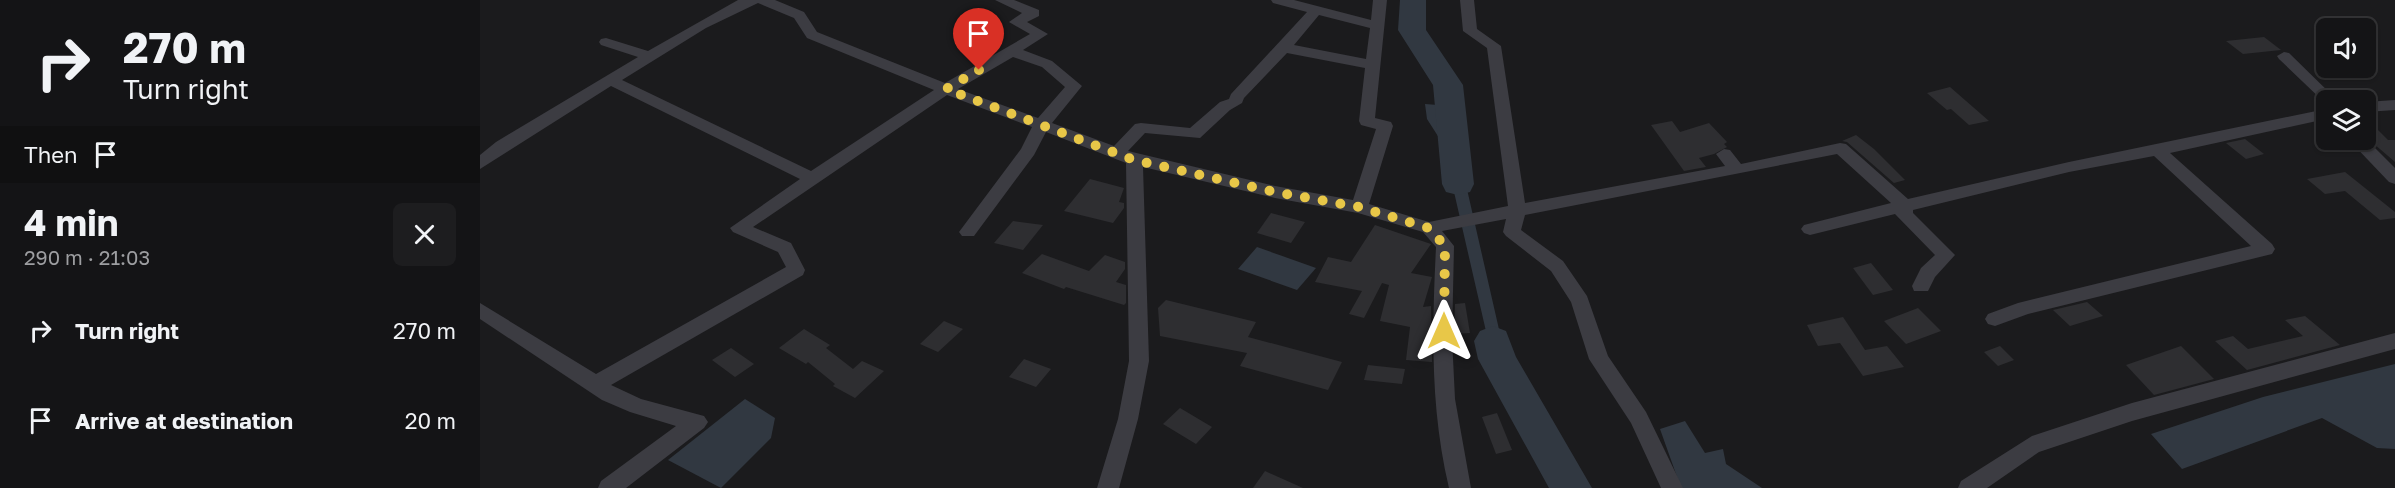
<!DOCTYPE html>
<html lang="en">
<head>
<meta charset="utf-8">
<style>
	:root { --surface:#141416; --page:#1d1d1f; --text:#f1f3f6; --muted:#9d9ea1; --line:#333335 }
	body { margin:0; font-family:"Golos Text",sans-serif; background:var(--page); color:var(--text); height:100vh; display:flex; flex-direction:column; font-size:22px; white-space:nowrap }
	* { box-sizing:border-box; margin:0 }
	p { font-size:20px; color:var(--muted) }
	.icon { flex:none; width:33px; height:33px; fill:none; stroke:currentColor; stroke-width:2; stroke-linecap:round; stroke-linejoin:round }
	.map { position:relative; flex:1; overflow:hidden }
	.drawer { display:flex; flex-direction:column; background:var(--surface); width:480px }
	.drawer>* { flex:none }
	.hud { background:#141416; color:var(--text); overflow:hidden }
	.buttons { position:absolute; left:1836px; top:18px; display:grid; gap:12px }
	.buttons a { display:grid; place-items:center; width:60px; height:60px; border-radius:9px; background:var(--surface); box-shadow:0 2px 4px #0004,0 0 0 2px var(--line); font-size:30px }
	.pin { position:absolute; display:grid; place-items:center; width:51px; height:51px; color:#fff; margin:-62px -26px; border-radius:50% 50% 50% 0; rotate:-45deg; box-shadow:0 0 6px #0007 }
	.pin .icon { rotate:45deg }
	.me { position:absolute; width:66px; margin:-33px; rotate:0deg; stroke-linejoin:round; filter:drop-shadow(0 0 4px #0008) }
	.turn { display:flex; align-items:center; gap:21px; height:126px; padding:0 24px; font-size:27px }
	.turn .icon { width:78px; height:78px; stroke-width:2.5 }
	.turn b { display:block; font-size:42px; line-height:51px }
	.then { display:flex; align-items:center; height:57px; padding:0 24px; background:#0003; gap:12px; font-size:22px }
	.round { display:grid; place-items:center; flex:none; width:63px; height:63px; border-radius:9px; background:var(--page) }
	.headline { display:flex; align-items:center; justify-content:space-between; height:102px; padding:0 24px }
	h1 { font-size:36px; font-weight:700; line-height:45px }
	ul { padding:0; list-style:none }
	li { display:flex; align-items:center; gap:18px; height:90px; padding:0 24px }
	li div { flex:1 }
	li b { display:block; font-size:22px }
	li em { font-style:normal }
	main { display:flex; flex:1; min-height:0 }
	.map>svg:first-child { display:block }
	.water { fill:#313841 }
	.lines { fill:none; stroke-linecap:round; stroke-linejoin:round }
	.river { fill:#313841; fill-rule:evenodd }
	.building { fill:#2e2e31 }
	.street { fill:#3c3c42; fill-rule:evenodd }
	.route { stroke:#e8c748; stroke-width:10; stroke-dasharray:0 18 }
</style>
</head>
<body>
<main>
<section class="drawer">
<div class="hud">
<div class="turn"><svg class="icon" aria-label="right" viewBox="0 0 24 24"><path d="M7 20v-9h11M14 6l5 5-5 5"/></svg><div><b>270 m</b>Turn right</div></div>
<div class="then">Then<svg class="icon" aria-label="arrive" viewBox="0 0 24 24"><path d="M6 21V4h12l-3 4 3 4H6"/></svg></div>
</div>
<div class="headline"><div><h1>4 min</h1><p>290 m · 21:03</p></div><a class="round"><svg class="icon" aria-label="close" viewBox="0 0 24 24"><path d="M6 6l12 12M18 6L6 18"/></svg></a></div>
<ul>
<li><svg class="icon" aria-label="right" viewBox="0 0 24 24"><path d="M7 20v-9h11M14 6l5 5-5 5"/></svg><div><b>Turn right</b></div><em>270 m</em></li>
<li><svg class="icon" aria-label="arrive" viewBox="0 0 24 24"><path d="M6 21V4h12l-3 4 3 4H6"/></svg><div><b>Arrive at destination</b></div><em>20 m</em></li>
</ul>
</section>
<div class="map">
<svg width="1915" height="488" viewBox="0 0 1915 488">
	<rect width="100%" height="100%" fill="#1b1b1d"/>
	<!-- water -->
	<g class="water">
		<polygon points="945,104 958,105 958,117 976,141 1034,395 1062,421 1081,463 1093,466 1106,488 1082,488 1064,448 1022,401 963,144 947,119"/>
		<polygon points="777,247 836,268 817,290 758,269"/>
		<polygon points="1915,364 1915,449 1897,448 1842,418 1702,469 1671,434 1783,397"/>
		<polygon points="265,399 295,418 291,438 241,488 188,460"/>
		<polygon points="1205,421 1225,453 1243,449 1246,464 1282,488 1201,488 1180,429"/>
	</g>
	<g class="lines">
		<!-- river -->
		<g class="river">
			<polygon points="920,0 946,0 946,30 983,85 994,184 990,192 978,195 966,192 962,184 953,85 918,30"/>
			<polygon points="1013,326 1026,331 1036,357 1112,488 1069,488 998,359 994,341 1000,331"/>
		</g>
	</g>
	<!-- building -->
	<g class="building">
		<polygon points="1784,37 1801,50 1763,54 1746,41"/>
		<polygon points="1470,87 1509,121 1489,125 1471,109 1467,110 1447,93"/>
		<polygon points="1886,118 1908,140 1915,140 1915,162 1886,137"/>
		<polygon points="1192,121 1200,132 1229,123 1247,142 1244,144 1247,147 1234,154 1219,158 1226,167 1204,171 1171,125"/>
		<polygon points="1376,135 1394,149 1425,180 1414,183 1367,142 1362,141"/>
		<polygon points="1765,139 1784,154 1766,159 1746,143"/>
		<polygon points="1865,172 1915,212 1915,218 1900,220 1865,191 1845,194 1827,179"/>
		<polygon points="610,179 644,188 639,202 644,203 644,208 633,223 584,211"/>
		<polygon points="791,213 825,222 811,243 777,233"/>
		<polygon points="533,221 563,225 543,250 514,243"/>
		<polygon points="895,225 951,244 931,273 952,277 943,307 951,306 952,362 926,360 930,327 900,321 909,285 902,283 884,318 869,314 882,291 835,282 848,257 871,262"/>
		<polygon points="562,254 609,271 625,255 645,262 645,269 636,282 646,285 646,303 644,305 586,287 584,289 542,273"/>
		<polygon points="1391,263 1413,290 1393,295 1373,268"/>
		<polygon points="686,300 776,322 768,337 862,362 848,390 760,366 767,353 680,336 678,308"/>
		<polygon points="1607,302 1623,316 1590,326 1573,310"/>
		<polygon points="985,303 990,333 974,334 975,304"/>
		<polygon points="1438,308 1461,331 1426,344 1404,321"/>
		<polygon points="1825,316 1860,345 1767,370 1735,341 1753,336 1768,349 1823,336 1805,320"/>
		<polygon points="1363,317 1385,350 1407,346 1424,367 1383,376 1360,343 1338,346 1327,325"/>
		<polygon points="464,321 483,329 458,352 440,344"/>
		<polygon points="324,329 350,345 346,348 373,369 382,361 404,371 375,398 353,386 355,384 328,362 326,364 299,348"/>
		<polygon points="1520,346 1534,360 1518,366 1504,352"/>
		<polygon points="1701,346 1734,379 1674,395 1646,365"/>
		<polygon points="251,348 274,364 255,377 232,360"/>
		<polygon points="544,359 571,369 556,387 529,377"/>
		<polygon points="888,365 925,369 922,384 884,380"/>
		<polygon points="700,408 732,427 716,444 683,424"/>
		<polygon points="1017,413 1032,450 1016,454 1002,417"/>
		<polygon points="785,471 823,488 773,488"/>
	</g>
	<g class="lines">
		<!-- street -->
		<g class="street">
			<path d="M258,0h37l29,12 13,20 128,51 85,-49 -21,-12 13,-9 -27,-13h19l25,10v6l-12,6 21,12 -25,16 29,11 30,25 -30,37 62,23 21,-22 6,-1 49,5 30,-26 9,-3 2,-5 76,-82 -34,-9 -2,-3h23l77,20 2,-20h14l-12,118 16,4 2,4 -24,78 60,18 79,-16 -21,-158 -24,-17 -3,-31h14l3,29 24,17 24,157 200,-37 -9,-12 8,-5 6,1 11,14 99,-21 6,1 62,55 161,-37 257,-53v10l-156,34 102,91 3,5 -3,5 -244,60 -33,12 -7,-2 -3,-5 3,-5 30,-11 233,-57 -97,-90 -85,16 -156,38v3l42,42 -20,22 -7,14h-14l-2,-5 9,-18 14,-13 -40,-41 -85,21 -6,-2 -3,-4 3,-4 87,-22 -54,-49 -312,61 -4,15 42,31 24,35 21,60 38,56 37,76h-22l-30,-65 -42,-64 -18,-57 -20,-31 -45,-35 -3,-4 3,-13 -64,12 12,15 -2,92 3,61 16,89h-22c-19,-80 -17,-159 -13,-241l-13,-15 -65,-19 -83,-15 -132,-31 6,194 -11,58 -19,69h-22l21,-69 11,-58 -3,-198 -80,-31 -12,23 -60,81h-12l-3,-4 3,-4 59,-79 11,-22 -85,-32 -194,132 38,16 14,27 -2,5 -192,110 30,14 63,17 4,6 -4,6 -78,60h-28l3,-7 75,-55 -46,-14 -28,-12 -122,-81v-16l116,71 190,-107 -8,-15 -45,-20 -3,-4 70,-49 -189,-93 -131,83v-14l16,-13 142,-85 -37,-12 -2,-3 2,-3 5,-1 42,13zM278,3l36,15 13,20 127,52 -123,81 -189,-91 84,-52zM839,15l51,13 -4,31 -72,-14zM807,53l78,15 -6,53 2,4 15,4 -23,71 -78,-14 -147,-35 17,-18 55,5 30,-28 12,-7 2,-5zM533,57l29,10 23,20 -27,31 -80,-29z"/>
			<polygon points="1804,52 1809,53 1857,100 1846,100 1845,103 1799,59 1797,56"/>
			<polygon points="1915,100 1915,110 1886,112 1886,102"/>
			<polygon points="1886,139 1915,168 1915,184 1909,182 1869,140"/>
			<polygon points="1915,333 1915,349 1652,421 1559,452 1507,488 1478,488 1481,481 1552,436 1652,403"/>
		</g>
	</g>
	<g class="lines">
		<!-- route -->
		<polyline class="route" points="499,70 466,89 654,160 795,192 879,207 949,228 965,246 964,331"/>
	</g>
</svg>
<div class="buttons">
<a><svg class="icon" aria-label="sound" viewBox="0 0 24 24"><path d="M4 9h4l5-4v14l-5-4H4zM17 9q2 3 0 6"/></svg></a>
<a><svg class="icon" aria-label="layers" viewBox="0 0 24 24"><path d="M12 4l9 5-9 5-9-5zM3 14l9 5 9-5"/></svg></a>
</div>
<div class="pin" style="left:499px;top:70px;background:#d93025"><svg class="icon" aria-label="arrive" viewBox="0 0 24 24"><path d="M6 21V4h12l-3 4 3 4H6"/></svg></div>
<svg class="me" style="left:964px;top:331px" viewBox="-20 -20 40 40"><path d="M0-17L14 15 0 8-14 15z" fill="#e8c748" stroke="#fff" stroke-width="4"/></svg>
</div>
</main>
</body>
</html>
